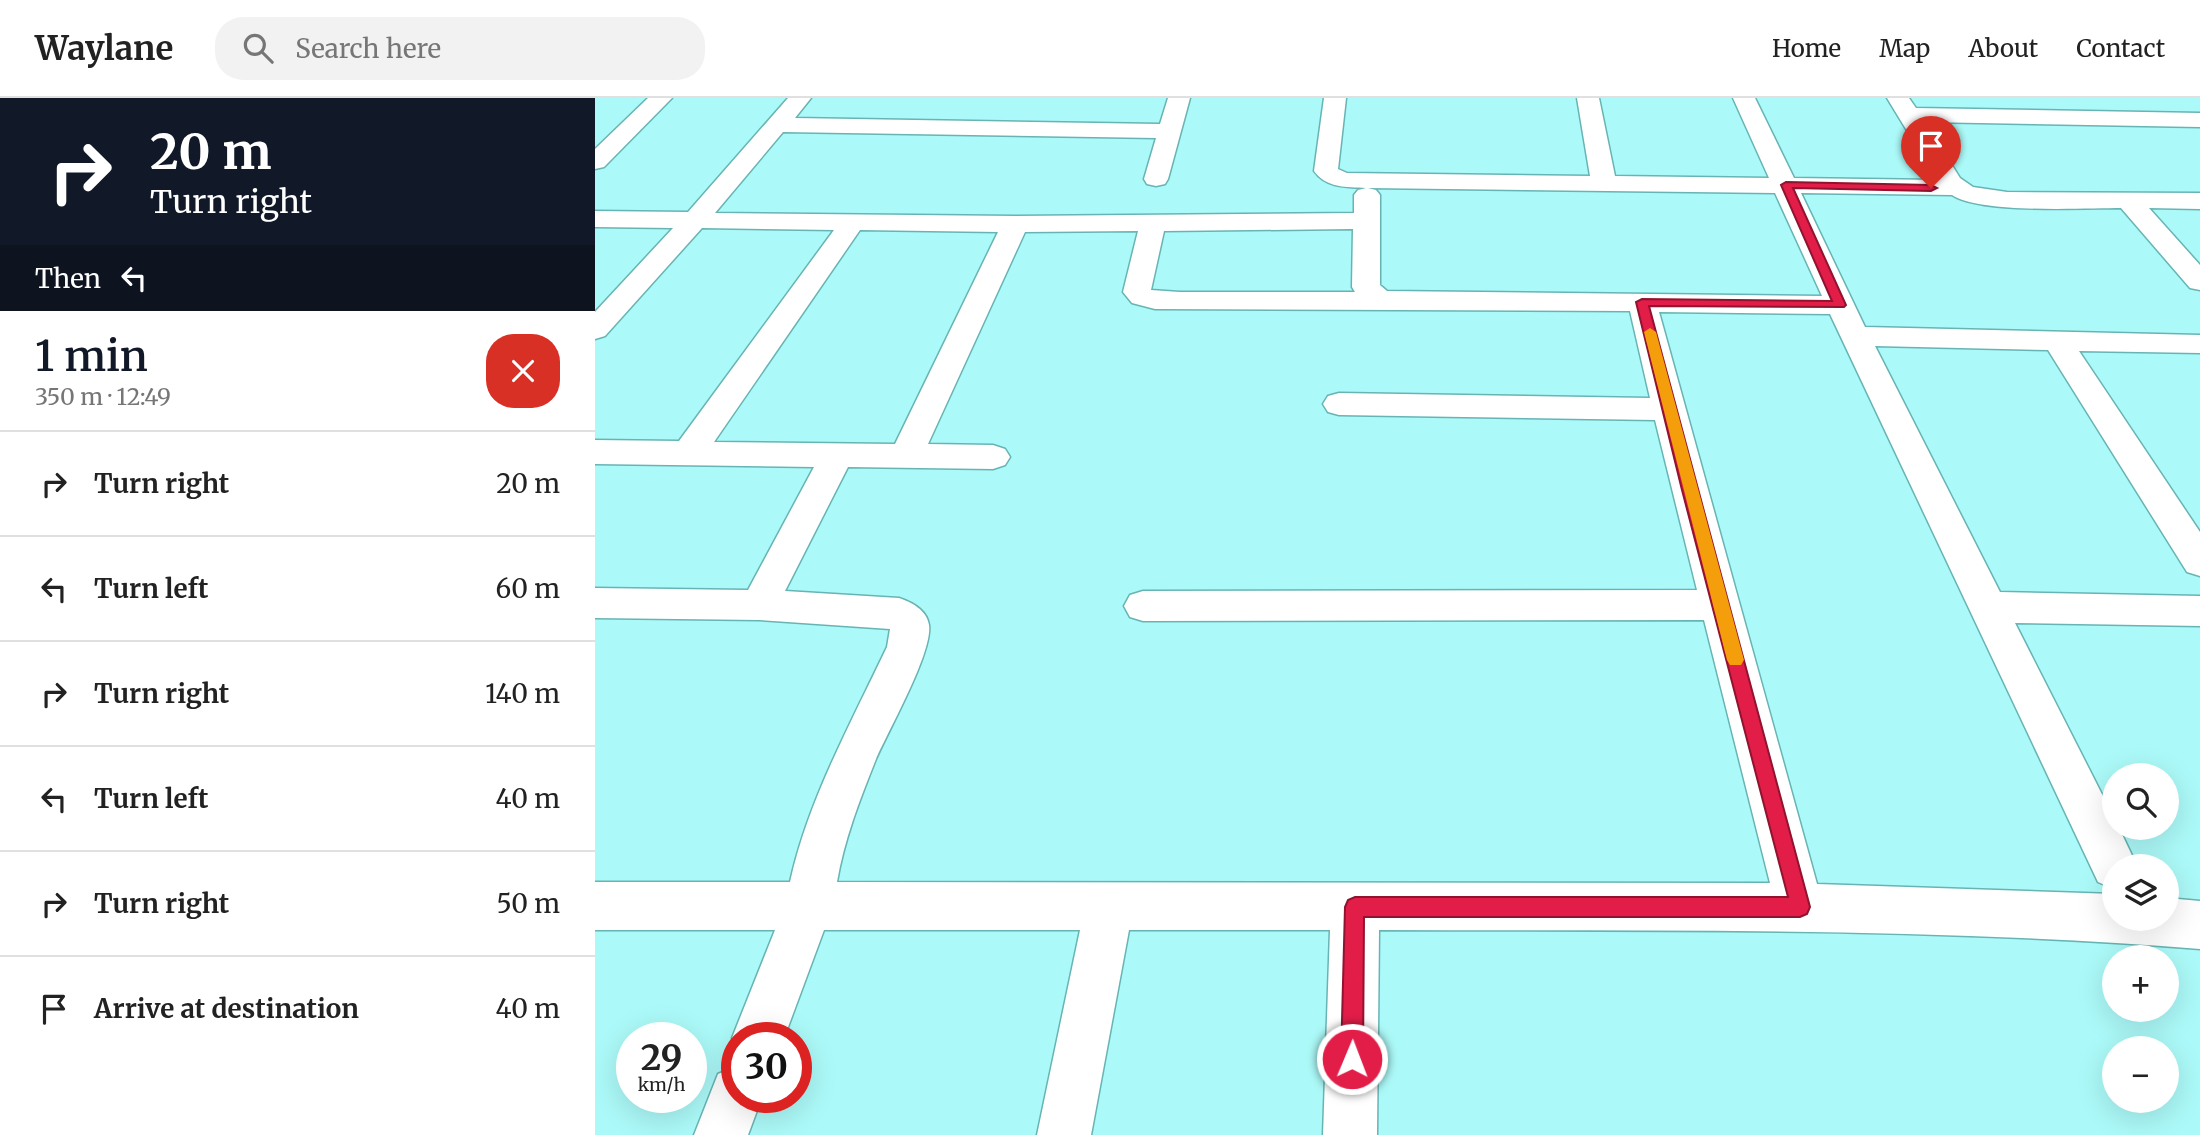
<!DOCTYPE html>
<html lang="en">
<head>
<meta charset="utf-8">
<style>
	:root { --surface:#fff; --page:#f2f2f2; --text:#222; --muted:#767676; --line:#e0e0e0; --accent:#111827 }
	body { margin:0; font-family:Merriweather,serif; background:var(--page); color:var(--text); height:100vh; display:flex; flex-direction:column; font-size:26px; white-space:nowrap }
	* { box-sizing:border-box; margin:0 }
	p { font-size:23px; color:var(--muted) }
	.icon { flex:none; width:38px; height:38px; fill:none; stroke:currentColor; stroke-width:2; stroke-linecap:round; stroke-linejoin:round }
	.map { position:relative; flex:1; overflow:hidden }
	.side { display:flex; flex-direction:column; background:var(--surface); width:595px }
	.side>* { flex:none }
	.top-card { background:#111827; color:#fff; overflow:hidden }
	.controls { position:absolute; left:1507px; top:665px; display:grid; gap:14px }
	.controls a { display:grid; place-items:center; width:77px; height:77px; border-radius:50%; background:var(--surface); box-shadow:0 7px 28px #0002; font-size:35px }
	.speed { position:absolute; left:21px; top:924px; display:flex; gap:14px; font-size:35px; font-weight:700; text-align:center }
	.speed>* { display:grid; place-content:center; width:91px; height:91px; border-radius:50%; background:var(--surface); box-shadow:0 7px 28px #0002; line-height:1 }
	.speed small { font-size:18px; font-weight:400 }
	.speed .limit { border:10px solid #d22; background:#fff; color:#111 }
	.pin { position:absolute; display:grid; place-items:center; width:60px; height:60px; color:#fff; margin:-72px -30px; border-radius:50% 50% 50% 0; rotate:-45deg; box-shadow:0 0 7px #0007 }
	.pin .icon { rotate:45deg }
	.me { position:absolute; width:77px; margin:-38px; rotate:1deg; stroke-linejoin:round; filter:drop-shadow(0 0 5px #0008) }
	.turn { display:flex; align-items:center; gap:24px; height:147px; padding:0 35px; font-size:32px }
	.turn .icon { width:91px; height:91px; stroke-width:2.5 }
	.turn b { display:block; font-size:49px; line-height:60px }
	.then { display:flex; align-items:center; height:66px; padding:0 35px; background:#0003; gap:14px; font-size:26px }
	.round { display:grid; place-items:center; flex:none; width:74px; height:74px; border-radius:28px; background:var(--page) }
	.head { display:flex; align-items:center; justify-content:space-between; height:119px; padding:0 35px }
	h1 { font-size:42px; font-weight:600; line-height:52px; color:var(--accent) }
	ul { padding:0; list-style:none }
	li { display:flex; align-items:center; gap:21px; height:105px; padding:0 35px; border-top:2px solid var(--line) }
	li div { flex:1 }
	li b { display:block; font-size:26px }
	li em { font-style:normal }
	header { display:flex; align-items:center; gap:42px; box-sizing:border-box; height:98px; padding:0 35px; background:var(--surface); border-bottom:2px solid var(--line) }
	header strong { font-size:33px }
	nav { display:flex; gap:38px; margin-inline-start:auto; font-size:24px }
	.search { width:490px; height:63px; background:var(--page); display:flex; align-items:center; gap:18px; box-sizing:border-box; padding:0 24px; border-radius:28px; color:var(--muted); font-size:26px }
	main { display:flex; flex:1; min-height:0 }
	.map>svg:first-child { display:block }
	.lines { fill:none; stroke-linecap:round; stroke-linejoin:round }
	.street-casing { stroke:#68b4b4; stroke-width:3 }
	.street { fill:#fff; fill-rule:evenodd }
	.route { fill:#e11d48; stroke:#92132f; stroke-width:2 }
	.slow { fill:#f59e0b }
</style>
</head>
<body>
<header>
<strong>Waylane</strong>
<div class="search"><svg class="icon" aria-label="search" viewBox="0 0 24 24"><circle cx="10" cy="10" r="6"/><path d="M15 15l6 6"/></svg>Search here</div>
<nav><a>Home</a><a>Map</a><a>About</a><a>Contact</a></nav>
</header>
<main>
<section class="side">
<div class="top-card">
<div class="turn"><svg class="icon" aria-label="right" viewBox="0 0 24 24"><path d="M7 20v-9h11M14 6l5 5-5 5"/></svg><div><b>20 m</b>Turn right</div></div>
<div class="then">Then<svg class="icon" aria-label="left" viewBox="0 0 24 24"><path d="M17 20v-9H6M10 6l-5 5 5 5"/></svg></div>
</div>
<div class="head"><div><h1>1 min</h1><p>350 m · 12:49</p></div><a class="round" style="background:#d93025;color:#fff"><svg class="icon" aria-label="close" viewBox="0 0 24 24"><path d="M6 6l12 12M18 6L6 18"/></svg></a></div>
<ul>
<li><svg class="icon" aria-label="right" viewBox="0 0 24 24"><path d="M7 20v-9h11M14 6l5 5-5 5"/></svg><div><b>Turn right</b></div><em>20 m</em></li>
<li><svg class="icon" aria-label="left" viewBox="0 0 24 24"><path d="M17 20v-9H6M10 6l-5 5 5 5"/></svg><div><b>Turn left</b></div><em>60 m</em></li>
<li><svg class="icon" aria-label="right" viewBox="0 0 24 24"><path d="M7 20v-9h11M14 6l5 5-5 5"/></svg><div><b>Turn right</b></div><em>140 m</em></li>
<li><svg class="icon" aria-label="left" viewBox="0 0 24 24"><path d="M17 20v-9H6M10 6l-5 5 5 5"/></svg><div><b>Turn left</b></div><em>40 m</em></li>
<li><svg class="icon" aria-label="right" viewBox="0 0 24 24"><path d="M7 20v-9h11M14 6l5 5-5 5"/></svg><div><b>Turn right</b></div><em>50 m</em></li>
<li><svg class="icon" aria-label="arrive" viewBox="0 0 24 24"><path d="M6 21V4h12l-3 4 3 4H6"/></svg><div><b>Arrive at destination</b></div><em>40 m</em></li>
</ul>
</section>
<div class="map">
<svg width="1605" height="1037" viewBox="0 0 1605 1037">
	<rect width="100%" height="100%" fill="#abf9f8"/>
	<g class="lines">
		<!-- street casing -->
		<g class="street-casing">
			<g id="street">
				<polygon points="53,0 77,0 9,69 0,71 0,51"/>
				<path d="M193,0h23l-16,20 365,6 8,-26h22l-22,81 -3,5 -9,2 -9,-2 -3,-5 12,-41 -373,-6 -68,81 300,3 339,-3v-18l4,-5 8,-2c-20,-1 -40,0 -52,-17l10,-73h22l-8,71 9,4 243,3 -13,-78h22l16,78 154,2 -36,-80h22l39,80 143,2 -50,-82h22l7,10 284,5v14l-275,-5 35,56 13,9 34,5 193,1v16l-51,-1 51,57v25l-10,-2 -69,-80c-36,0 -141,6 -169,-13l-151,-2 64,134 335,8v18l-121,-2 121,181v44l-13,-4 -139,-222 -173,-4 125,246 200,4v30l-185,-3 99,195v10h5l18,38h-23v23l-16,-7 -268,-568 -171,-2 158,572 297,10v25h53v-21l33,3v48c-272,-22 -548,-18 -821,-19l-2,205h-54l7,-205h-201l-38,205h-54l43,-205h-256l-40,108h-47v11l-5,-11 43,-108h-180v-48h195c18,-82 61,-159 97,-235l3,-18 -131,-9 -164,-2v-30l153,2 66,-123 -219,-3v-24l84,1 155,-211 -132,-2 -97,108 -10,3v-27l78,-84 -78,-1v-16l93,1zM773,90l407,5 47,103 -435,-5 -7,-6v-90l-4,-5zM758,131l-1,58 3,5h-175l-29,-2 13,-59zM265,132l138,2 -103,212 -181,-2zM543,133l-15,61 9,11 23,6 475,2 20,87 -311,-5 -11,3 -5,8 5,8 11,3 316,5 42,170 -554,1 -13,4 -6,11 6,11 13,4 561,-1 66,263 -933,-1c7,-42 23,-83 39,-123 12,-28 57,-107 53,-134 -2,-15 -18,-23 -30,-27l-114,-7 63,-124 145,2 12,-4 5,-8 -5,-8 -12,-4 -65,-1 97,-212z"/>
				<polygon points="142,968 142,999 167,999 153,1037 99,1037 123,976"/>
			</g>
		</g>
		<!-- street -->
		<use href="#street" class="street"/>
	</g>
	<!-- route -->
	<polygon class="route" points="1191,84 1336,87 1342,90 1336,93 1198,90 1251,207 1249,209 1054,208 1215,809 1212,816 1205,819 769,819 768,961 764,969 757,972 749,969 746,961 750,809 753,802 760,799 1193,799 1087,392 1041,204 1047,201 1237,203 1186,87"/>
	<!-- slow -->
	<polygon class="slow" points="1055,230 1061,234 1149,562 1146,567 1135,567 1132,562 1049,234"/>
</svg>
<div class="controls">
<a><svg class="icon" aria-label="search" viewBox="0 0 24 24"><circle cx="10" cy="10" r="6"/><path d="M15 15l6 6"/></svg></a>
<a><svg class="icon" aria-label="layers" viewBox="0 0 24 24"><path d="M12 4l9 5-9 5-9-5zM3 14l9 5 9-5"/></svg></a>
<a>+</a>
<a>−</a>
</div>
<div class="speed"><div>29<small>km/h</small></div><div class="limit">30</div></div>
<div class="pin" style="left:1336px;top:90px;background:#d93025"><svg class="icon" aria-label="arrive" viewBox="0 0 24 24"><path d="M6 21V4h12l-3 4 3 4H6"/></svg></div>
<svg class="me" style="left:757px;top:961px" viewBox="-20 -20 40 40"><circle r="17" fill="#e11d48" stroke="#fff" stroke-width="3"/><path d="M0-11L8 9 0 5-8 9z" fill="#fff"/></svg>
</div>
</main>
</body>
</html>
